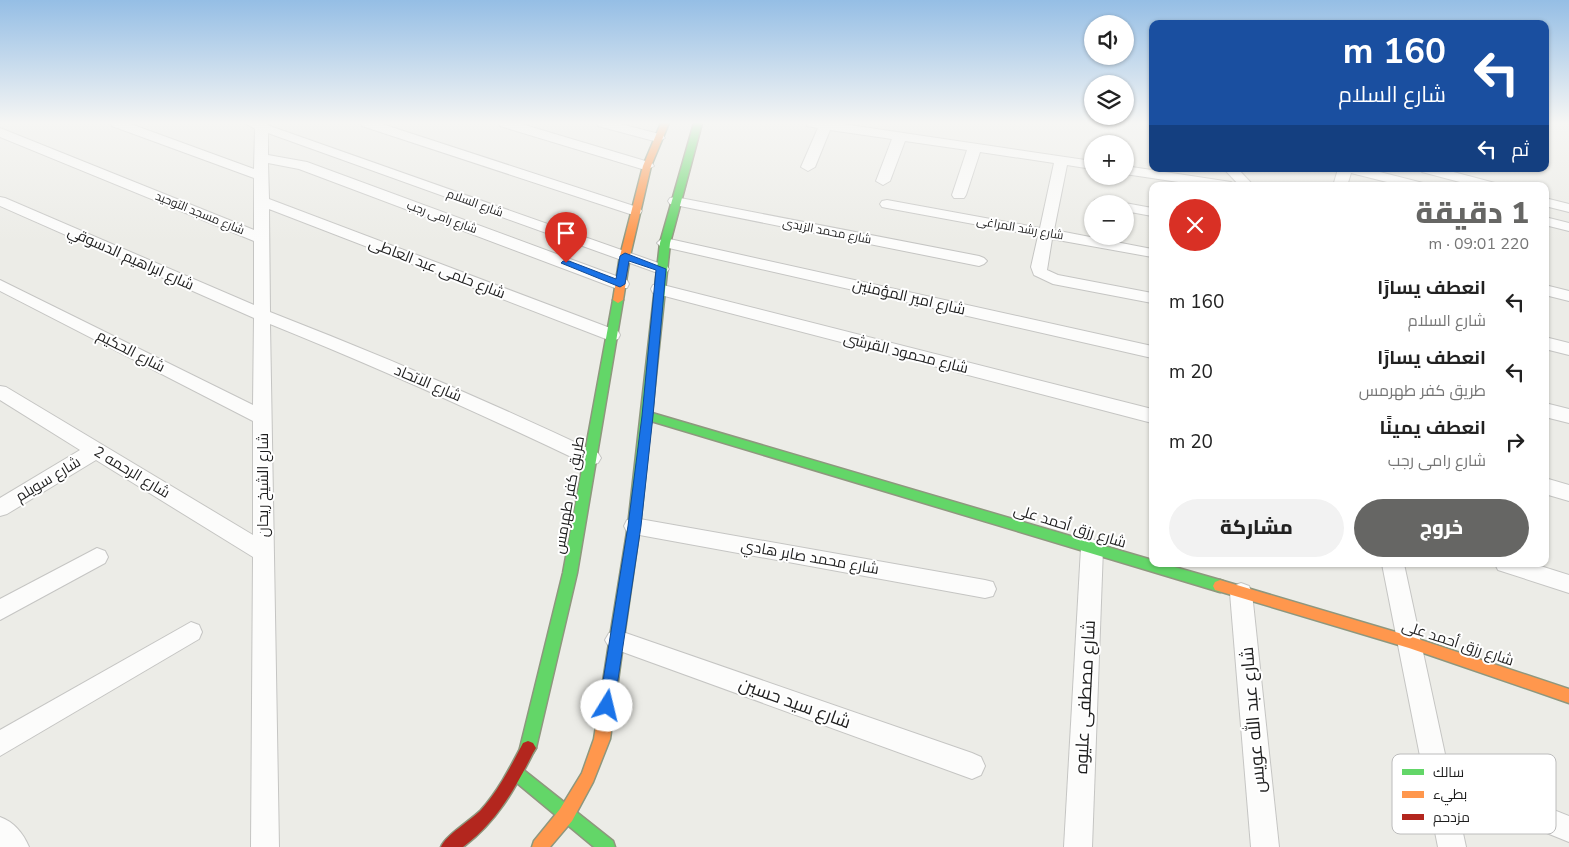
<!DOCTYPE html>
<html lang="ar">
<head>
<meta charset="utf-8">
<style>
	:root { --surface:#fff; --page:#f2f2f2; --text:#222; --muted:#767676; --accent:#666664 }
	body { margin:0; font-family:"Nunito Sans",Cairo,sans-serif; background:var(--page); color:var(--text); direction:rtl; height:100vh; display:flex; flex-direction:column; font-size:19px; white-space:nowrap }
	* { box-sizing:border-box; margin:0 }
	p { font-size:16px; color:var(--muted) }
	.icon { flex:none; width:28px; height:28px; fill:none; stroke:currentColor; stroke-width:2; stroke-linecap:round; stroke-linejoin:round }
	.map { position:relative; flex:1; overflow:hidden; direction:ltr }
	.panel { position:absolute; left:1149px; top:182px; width:400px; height:385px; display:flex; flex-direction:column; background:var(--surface); border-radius:10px; box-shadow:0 1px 4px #0004; direction:rtl }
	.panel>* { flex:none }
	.hud { position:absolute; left:1149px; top:20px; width:400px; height:152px; border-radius:10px; box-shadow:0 1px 4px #0004; direction:rtl; background:#1a4fa0; color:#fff; overflow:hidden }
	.controls { position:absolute; left:1084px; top:15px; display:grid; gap:10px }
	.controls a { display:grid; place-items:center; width:50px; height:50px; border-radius:50%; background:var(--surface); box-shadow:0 1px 4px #0004; font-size:25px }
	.pin { position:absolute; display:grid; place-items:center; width:42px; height:42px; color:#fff; margin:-51px -21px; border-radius:50% 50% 50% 0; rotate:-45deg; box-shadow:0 0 5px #0007 }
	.pin .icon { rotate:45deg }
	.me { position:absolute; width:55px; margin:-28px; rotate:9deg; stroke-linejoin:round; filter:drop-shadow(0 0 4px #0008) }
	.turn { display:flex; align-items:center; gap:18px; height:105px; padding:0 20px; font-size:22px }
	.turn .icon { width:65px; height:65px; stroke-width:2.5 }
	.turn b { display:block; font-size:35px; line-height:42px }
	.then { display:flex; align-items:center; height:48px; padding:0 20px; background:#0003; gap:10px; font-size:19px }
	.round { display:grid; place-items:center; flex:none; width:52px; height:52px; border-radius:26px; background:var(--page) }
	.overview { display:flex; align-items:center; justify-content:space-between; height:85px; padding:0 20px }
	h1 { font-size:30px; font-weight:800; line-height:38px; color:var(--accent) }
	.button { display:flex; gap:10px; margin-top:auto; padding:10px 20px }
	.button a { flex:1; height:58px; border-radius:30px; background:var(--accent); color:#fff; font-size:20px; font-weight:800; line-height:58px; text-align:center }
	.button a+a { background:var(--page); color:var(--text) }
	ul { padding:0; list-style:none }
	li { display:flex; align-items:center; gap:15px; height:70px; padding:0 20px }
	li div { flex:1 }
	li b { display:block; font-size:19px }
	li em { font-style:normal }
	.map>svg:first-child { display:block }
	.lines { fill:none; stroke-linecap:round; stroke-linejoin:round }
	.street-casing { stroke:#c5c5c3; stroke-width:2 }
	.fast-casing { stroke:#8e977e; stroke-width:3 }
	.slow-casing { stroke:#8e977e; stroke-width:3 }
	.jam-casing { stroke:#8e977e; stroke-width:3 }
	.street { fill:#fcfcfb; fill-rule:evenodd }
	.fast { fill:#63d668; fill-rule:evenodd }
	.slow { fill:#ff974d; fill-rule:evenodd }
	.jam { fill:#b3261e; fill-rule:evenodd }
	.route { fill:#1a73e8; stroke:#114b97 }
	.labels { text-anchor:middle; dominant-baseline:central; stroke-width:4; stroke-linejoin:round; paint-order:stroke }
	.far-street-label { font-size:12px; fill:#1e1e1e; stroke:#fff }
	.street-label { font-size:15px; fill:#1e1e1e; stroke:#fff }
	.near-street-label { font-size:18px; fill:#1e1e1e; stroke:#fff }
	.key { fill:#fff; stroke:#bcbcbc; stroke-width:1 }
	.key-label { font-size:14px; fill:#1e1e1e }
</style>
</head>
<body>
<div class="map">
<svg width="1569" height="847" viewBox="0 0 1569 847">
	<rect width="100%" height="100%" fill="#ecece7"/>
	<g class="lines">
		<!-- street casing -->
		<g class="street-casing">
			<g id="street">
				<path d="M111,123h17l126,46 1,-40 -10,-6h22v2l400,141 2,3 -2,3h-12l-387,-139v22l39,7 320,118 2,4 -2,4h-12l-316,-119 -31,-6 1,36 349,132 2,4 -2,4 -6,2 -6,-2 -337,-130 1,103c111,43 220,90 328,141l3,5 -3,5 -7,2 -7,-2c-103,-49 -207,-96 -314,-139l9,523h-28l2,-290 -157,-97 -89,54 -7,2v-18l80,-48 -80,-50v-14l6,1 247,148v-114l-253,-130v-11l253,125 1,-87 -254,-112v-9l5,1 249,107v-64l-254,-104v-9l254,102v-52l-142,-52z"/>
				<polygon points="361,123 379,123 640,208 642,211 640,214 630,214 362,126"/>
				<polygon points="499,123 518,123 652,163 654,166 647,170 642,169 500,126"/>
				<polygon points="597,123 617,123 663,135 665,138 658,142 598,126"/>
				<polygon points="806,123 836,123 1092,161 1092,169 1067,165 1054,230 1152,249 1152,257 1052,239 1047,270 1058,275 1152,293 1152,303 1053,284 1034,275 1031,267 1038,236 887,208 882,207 880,204 882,201 887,200 1040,228 1054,163 980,152 966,195 964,198 954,198 952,195 967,150 905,141 890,181 883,185 876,181 892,139 830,130 815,167 808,171 801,167 818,128 807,126"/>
				<polygon points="1125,166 1231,182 1238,186 1205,186 1125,174"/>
				<polygon points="1224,169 1238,169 1254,186 1240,186"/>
				<polygon points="1338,169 1368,169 1423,183 1425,186 1403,186 1351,173 1347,186 1333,186"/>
				<polygon points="1420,169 1442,169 1495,183 1497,186 1475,186 1422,172"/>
				<polygon points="675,197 979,256 984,258 987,261 984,264 979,266 670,204 668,201 670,198"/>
				<polygon points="1545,198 1569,204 1569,212 1545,206"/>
				<polygon points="1100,199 1110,201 1112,204 1093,203 1095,200"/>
				<polygon points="1125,203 1152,208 1152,216 1125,211 1125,204 1121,204"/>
				<polygon points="1545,217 1569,223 1569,231 1545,225"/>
				<polygon points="665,238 1152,346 1152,358 660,246 657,243 660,240"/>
				<polygon points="659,284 1152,409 1152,423 653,293 651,289 653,285"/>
				<polygon points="1545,285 1569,291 1569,301 1545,295"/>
				<polygon points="1545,337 1569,343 1569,355 1545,349"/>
				<polygon points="1545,403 1569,409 1569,423 1545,417"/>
				<polygon points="1545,478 1569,485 1569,501 1545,494"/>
				<polygon points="634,518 985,580 993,582 996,589 993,596 985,598 634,534 627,532 624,526 627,520"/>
				<polygon points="1092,539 1100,542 1103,548 1092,847 1064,847 1081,548 1084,542"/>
				<polygon points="97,548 105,551 108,557 105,563 0,620 0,599"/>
				<polygon points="1382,564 1404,564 1448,768 1569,816 1569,842 1455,796 1466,847 1438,847"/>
				<polygon points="1495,564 1534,564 1569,575 1569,593 1498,570"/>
				<polygon points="1241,583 1249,586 1252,593 1279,847 1251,847 1230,593 1233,586"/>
				<polygon points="191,622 199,625 202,632 199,639 0,756 0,730"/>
				<polygon points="617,630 972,753 981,757 985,766 981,775 972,779 609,647 605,640 609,633"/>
				<path d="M0,817c14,5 23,16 29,30h-29z"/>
			</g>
		</g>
		<!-- fast casing -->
		<g class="fast-casing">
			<g id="fast">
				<polygon points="694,123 702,123 670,243 652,413 1152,560 1152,564 1164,564 1220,580 1225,582 1227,586 1225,590 1220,592 651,421 640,526 624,637 622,641 617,643 612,641 610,637 628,526 660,243"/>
				<polygon points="618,297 623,300 577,573 536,748 533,753 528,755 523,753 520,748 563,573 613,300"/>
				<polygon points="516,765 521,768 613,841 615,847 594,847 511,778 508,773 511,768"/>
			</g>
		</g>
		<!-- slow casing -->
		<g class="slow-casing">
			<g id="slow">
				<polygon points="661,123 669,123 651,166 630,256 623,300 618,303 613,300 620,256 643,166"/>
				<polygon points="1220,580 1409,636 1569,689 1569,703 1409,648 1215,590 1213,586 1215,582"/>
				<polygon points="617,631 622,633 624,637 610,739 593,782 572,821 550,847 532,847 534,841 560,809 582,773 594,739 610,637 612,633"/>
			</g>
		</g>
		<!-- jam casing -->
		<g class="jam-casing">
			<path id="jam" d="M528,741l5,2 3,5 -3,5c-18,36 -37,70 -70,94h-22c4,-11 30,-27 40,-37 18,-20 30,-44 42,-67z"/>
		</g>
		<!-- street -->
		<use href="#street" class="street"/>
		<!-- fast -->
		<use href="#fast" class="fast"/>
		<!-- slow -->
		<use href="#slow" class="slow"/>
		<!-- jam -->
		<use href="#jam" class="jam"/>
	</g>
	<!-- sky -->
	<linearGradient id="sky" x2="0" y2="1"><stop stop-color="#95bee5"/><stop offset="0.51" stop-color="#f6f6f4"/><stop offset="1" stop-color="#f6f6f4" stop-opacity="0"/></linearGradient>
	<rect width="1569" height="241" fill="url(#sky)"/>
	<!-- route -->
	<polygon class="route" points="625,253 666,269 653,416 641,526 614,706 612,711 607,713 602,711 599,706 628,526 642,416 656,270 629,261 625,284 620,287 561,263 563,261 569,261 616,279 620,256"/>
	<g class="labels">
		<!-- far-street labels -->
		<g class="far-street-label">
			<text transform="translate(475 203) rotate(20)">شارع السلام</text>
			<text transform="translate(200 213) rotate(22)">شارع مسجد التوحيد</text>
			<text transform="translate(442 217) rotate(20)">شارع رامى رجب</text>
			<text transform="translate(1020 228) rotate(10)">شارع رشد المراغى</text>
			<text transform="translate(827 231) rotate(11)">شارع محمد الزيدى</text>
		</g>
		<!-- street labels -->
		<g class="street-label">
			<text transform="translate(131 258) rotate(24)">شارع ابراهيم الدسوقي</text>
			<text transform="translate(437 268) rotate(21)">شارع حلمى عبد العاطى</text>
			<text transform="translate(909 297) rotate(13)">شارع امير المؤمنين</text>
			<text transform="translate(131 351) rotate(27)">شارع الحكيم</text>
			<text transform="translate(906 353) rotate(14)">شارع محمود القرشى</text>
			<text transform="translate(428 383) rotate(23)">شارع الاتحاد</text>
			<text transform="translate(132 472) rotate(31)">شارع الرحمه 2</text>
			<text transform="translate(48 479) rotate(-31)">شارع سويلم</text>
			<text transform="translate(263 485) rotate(-90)">شارع الشيخ ريحان</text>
			<text transform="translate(569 495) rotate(-80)">طريق كفر طهرمس</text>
			<text transform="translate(1070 526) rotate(17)">شارع رزق أحمد على</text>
			<text transform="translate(810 557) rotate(10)">شارع محمد صابر هادي</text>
			<text transform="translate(1458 643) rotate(18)">شارع رزق أحمد على</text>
		</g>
		<!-- near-street labels -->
		<g class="near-street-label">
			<text transform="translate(1085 697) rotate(-87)">شارع مصطفى عليوه</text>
			<text transform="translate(795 703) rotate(20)">شارع سيد حسين</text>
			<text transform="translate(1253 720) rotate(-95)">شارع عبد الله عويس</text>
		</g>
	</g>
	<!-- legend -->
	<rect x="1392" y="754" width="164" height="80" rx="8" class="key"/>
	<rect x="1402" y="769" width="22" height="6" fill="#63d668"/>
	<rect x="1402" y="791" width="22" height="7" fill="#ff974d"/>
	<rect x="1402" y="814" width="22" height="6" fill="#b3261e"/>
	<g class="key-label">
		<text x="1433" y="777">سالك</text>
		<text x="1433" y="799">بطيء</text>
		<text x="1433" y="822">مزدحم</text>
	</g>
</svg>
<div class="controls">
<a><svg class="icon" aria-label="sound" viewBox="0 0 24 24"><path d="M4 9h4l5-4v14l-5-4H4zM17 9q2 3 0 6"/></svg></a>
<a><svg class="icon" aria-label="layers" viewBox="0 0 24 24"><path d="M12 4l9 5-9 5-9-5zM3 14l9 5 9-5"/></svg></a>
<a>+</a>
<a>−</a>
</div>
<div class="pin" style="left:566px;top:263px;background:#d93025"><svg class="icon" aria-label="arrive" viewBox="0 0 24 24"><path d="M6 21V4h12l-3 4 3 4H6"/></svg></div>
<svg class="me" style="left:607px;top:706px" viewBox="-20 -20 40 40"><circle r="19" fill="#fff"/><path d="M0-13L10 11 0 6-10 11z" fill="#1a73e8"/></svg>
<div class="hud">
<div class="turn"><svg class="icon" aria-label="left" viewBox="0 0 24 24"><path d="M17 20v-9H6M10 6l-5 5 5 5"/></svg><div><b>160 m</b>شارع السلام</div></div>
<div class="then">ثم<svg class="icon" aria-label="left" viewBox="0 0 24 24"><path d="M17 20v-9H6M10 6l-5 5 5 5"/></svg></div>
</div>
<section class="panel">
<div class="overview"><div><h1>1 دقيقة</h1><p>220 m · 09:01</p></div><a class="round" style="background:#d93025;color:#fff"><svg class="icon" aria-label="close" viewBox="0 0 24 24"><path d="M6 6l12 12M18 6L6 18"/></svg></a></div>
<ul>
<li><svg class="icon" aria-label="left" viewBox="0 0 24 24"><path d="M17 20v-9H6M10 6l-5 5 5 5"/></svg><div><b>انعطف يسارًا</b><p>شارع السلام</p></div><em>160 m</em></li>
<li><svg class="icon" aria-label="left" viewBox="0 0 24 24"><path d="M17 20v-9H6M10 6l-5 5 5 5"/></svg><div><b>انعطف يسارًا</b><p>طريق كفر طهرمس</p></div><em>20 m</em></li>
<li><svg class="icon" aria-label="right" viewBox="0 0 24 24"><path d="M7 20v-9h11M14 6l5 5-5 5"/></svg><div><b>انعطف يمينًا</b><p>شارع رامى رجب</p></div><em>20 m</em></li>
</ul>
<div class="button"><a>خروج</a><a>مشاركة</a></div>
</section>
</div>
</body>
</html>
